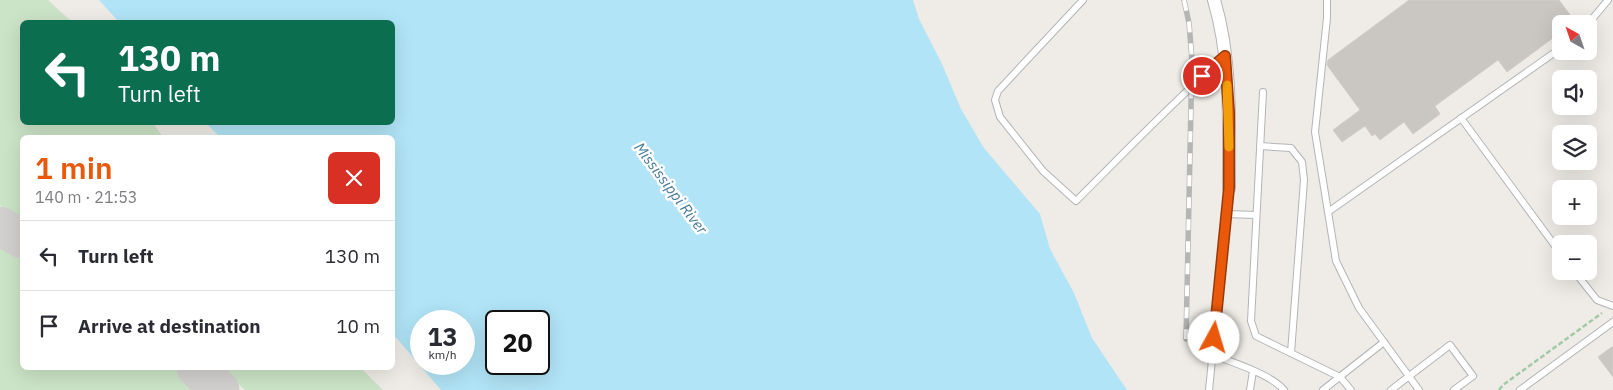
<!DOCTYPE html>
<html lang="en">
<head>
<meta charset="utf-8">
<style>
	:root { --surface:#fff; --page:#f2f2f3; --text:#2b2b33; --muted:#7c7c81; --line:#e1e1e2; --accent:#ea580c }
	body { margin:0; font-family:"IBM Plex Sans",sans-serif; background:var(--page); color:var(--text); height:100vh; display:flex; flex-direction:column; font-size:19px; white-space:nowrap }
	* { box-sizing:border-box; margin:0 }
	p { font-size:16px; color:var(--muted) }
	.icon { flex:none; width:28px; height:28px; fill:none; stroke:currentColor; stroke-width:2; stroke-linecap:round; stroke-linejoin:round }
	.map { position:relative; flex:1; overflow:hidden }
	.drawer { position:absolute; left:20px; top:135px; width:375px; height:235px; display:flex; flex-direction:column; background:var(--surface); border-radius:8px; box-shadow:0 5px 20px #0002 }
	.drawer>* { flex:none }
	.top-card { position:absolute; left:20px; top:20px; width:375px; height:105px; border-radius:8px; box-shadow:0 5px 20px #0002; background:#0b6e4f; color:#fff; overflow:hidden }
	.needle { width:32px; rotate:320deg }
	.controls { position:absolute; left:1552px; top:15px; display:grid; gap:10px }
	.controls a { display:grid; place-items:center; width:45px; height:45px; border-radius:8px; background:var(--surface); box-shadow:0 5px 20px #0002; font-size:25px }
	.speed { position:absolute; left:410px; top:310px; display:flex; gap:10px; font-size:25px; font-weight:700; text-align:center }
	.speed>* { display:grid; place-content:center; width:65px; height:65px; border-radius:50%; background:var(--surface); box-shadow:0 5px 20px #0002; line-height:1 }
	.speed small { font-size:12px; font-weight:400 }
	.speed .limit { border:2px solid #111; border-radius:8px; background:#fff; color:#111 }
	.pin { position:absolute; display:grid; place-items:center; width:42px; height:42px; color:#fff; margin:-21px; border:2px solid #fff; border-radius:50%; box-shadow:0 1px 5px #0007 }
	.me { position:absolute; width:55px; margin:-28px; rotate:6deg; stroke-linejoin:round; filter:drop-shadow(0 0 4px #0008) }
	.turn { display:flex; align-items:center; gap:18px; height:105px; padding:0 15px; font-size:22px }
	.turn .icon { width:65px; height:65px; stroke-width:2.5 }
	.turn b { display:block; font-size:35px; line-height:42px }
	.round { display:grid; place-items:center; flex:none; width:52px; height:52px; border-radius:8px; background:var(--page) }
	.head { display:flex; align-items:center; justify-content:space-between; height:85px; padding:0 15px }
	h1 { font-size:30px; font-weight:600; line-height:38px; color:var(--accent) }
	ul { padding:0; list-style:none }
	li { display:flex; align-items:center; gap:15px; height:70px; padding:0 15px; border-top:1px solid var(--line) }
	li div { flex:1 }
	li b { display:block; font-size:19px }
	li em { font-style:normal }
	.map>svg:first-child { display:block }
	.green { fill:#cbe3c6 }
	.water { fill:#b0e4f6; fill-rule:evenodd }
	.lines { fill:none; stroke-linecap:round; stroke-linejoin:round }
	.taxiway { stroke:#d2d0ce; stroke-width:39 }
	.building { fill:#cac7c3; stroke:#d3cdc6 }
	.service-casing { stroke:#b2b5b7; stroke-width:8 }
	.minor-casing { stroke:#b2b5b7; stroke-width:14 }
	.path { stroke:#a3c9a7; stroke-width:2.5; stroke-dasharray:5 2.5; stroke-linecap:butt }
	.service { stroke:#fff; stroke-width:6 }
	.minor { stroke:#fff; stroke-width:12 }
	.rail-casing { stroke:#b4b5b5; stroke-width:5.5 }
	.rail { stroke:#fff; stroke-width:4; stroke-dasharray:11; stroke-linecap:butt }
	.route-casing { stroke:#983908; stroke-width:12 }
	.route { stroke:#ea580c; stroke-width:9 }
	.slow { stroke:#f59e0b; stroke-width:9 }
	.labels { text-anchor:middle; dominant-baseline:central; stroke-width:5; stroke-linejoin:round; paint-order:stroke }
	.water-label { font-size:15px; font-style:italic; fill:#477b97; stroke:#fff }
</style>
</head>
<body>
<div class="map">
<svg width="1613" height="390" viewBox="0 0 1613 390">
	<rect width="100%" height="100%" fill="#efece7"/>
	<!-- green -->
	<g class="green">
		<polygon points="0,0 48,0 72,22 22,22 22,122 153,123 163,137 22,138 22,218 0,205"/>
		<polygon points="0,245 22,258 22,368 174,368 197,390 0,390"/>
		<polygon points="221,368 361,368 383,390 245,390"/>
	</g>
	<!-- water -->
	<path class="water" d="M99,0h814l6,19 23,45 19,45 23,39 56,66 10,35 24,44 18,45 35,52h-686l-48,-56 -1,-196 -172,-1 -14,-14 186,-1v-100h-273zM464,321v43h-43v-43zM539,321v43h-43v-43z"/>
	<g class="lines">
		<!-- taxiway -->
		<g class="taxiway">
			<polyline points="0,226 22,239"/>
			<polyline points="196,368 220,390"/>
		</g>
	</g>
	<!-- building -->
	<g class="building">
		<polygon points="1409,0 1559,0 1577,24 1561,24 1561,32 1507,72 1498,60 1435,106 1440,114 1413,134 1404,122 1380,140 1375,134 1372,136 1365,126 1342,142 1333,130 1360,110 1327,65 1328,60"/>
		<polygon points="1613,346 1613,377 1598,357"/>
	</g>
	<g class="lines">
		<!-- service casing -->
		<g class="service-casing">
			<g id="service">
				<path d="M1083,0l-85,91 -3,9 5,17 43,54 33,30c49,-49 97,-99 149,-145"/>
				<polyline points="1327,0 1327,18 1315,132 1336,261 1359,308 1419,390"/>
				<polyline points="1588,24 1608,0"/>
				<polyline points="1263,92 1251,321 1256,336 1340,377 1351,390"/>
				<polyline points="1461,118 1561,254"/>
				<polyline points="1260,146 1291,148 1302,162 1304,180 1291,353"/>
				<polyline points="1328,212 1561,48"/>
				<polyline points="1226,214 1256,215"/>
				<polyline points="1574,271 1597,300 1613,306"/>
				<path d="M1213,355c19,7 59,20 71,35"/>
				<polyline points="1209,390 1229,188"/>
				<polyline points="1250,390 1253,371"/>
				<polyline points="1323,390 1384,342"/>
				<polyline points="1391,390 1450,345 1473,376 1454,390"/>
				<polyline points="1520,390 1613,322"/>
			</g>
		</g>
		<!-- minor casing -->
		<g class="minor-casing">
			<path id="minor" d="M1214,0c18,60 15,126 15,188"/>
		</g>
		<!-- path -->
		<polyline class="path" points="1499,390 1503,385 1602,313"/>
		<!-- service -->
		<use href="#service" class="service"/>
		<!-- minor -->
		<use href="#minor" class="minor"/>
		<!-- rail casing -->
		<g class="rail-casing">
			<polyline id="rail" points="1184,0 1189,23 1192,60 1186,339"/>
		</g>
		<!-- rail -->
		<use href="#rail" class="rail"/>
	</g>
	<g class="lines">
		<!-- route casing -->
		<g class="route-casing">
			<polyline id="route" points="1202,76 1225,56 1229,112 1229,188 1214,338"/>
		</g>
		<!-- route -->
		<use href="#route" class="route"/>
		<!-- slow -->
		<polyline class="slow" points="1227,85 1229,147"/>
	</g>
	<g class="labels">
		<!-- water labels -->
		<g class="water-label">
			<text transform="translate(671 188) rotate(53)">Mississippi River</text>
		</g>
	</g>
</svg>
<div class="controls">
<a><svg class="needle" viewBox="-14 -14 28 28"><path d="M0-13l5 13h-10z" fill="#e53935"/><path d="M0 13l5-13h-10z" fill="#7c7c81"/></svg></a>
<a><svg class="icon" aria-label="sound" viewBox="0 0 24 24"><path d="M4 9h4l5-4v14l-5-4H4zM17 9q2 3 0 6"/></svg></a>
<a><svg class="icon" aria-label="layers" viewBox="0 0 24 24"><path d="M12 4l9 5-9 5-9-5zM3 14l9 5 9-5"/></svg></a>
<a>+</a>
<a>−</a>
</div>
<div class="speed"><div>13<small>km/h</small></div><div class="limit">20</div></div>
<div class="pin" style="left:1202px;top:76px;background:#d93025"><svg class="icon" aria-label="arrive" viewBox="0 0 24 24"><path d="M6 21V4h12l-3 4 3 4H6"/></svg></div>
<svg class="me" style="left:1214px;top:338px" viewBox="-20 -20 40 40"><circle r="19" fill="#fff"/><path d="M0-13L10 11 0 6-10 11z" fill="#ea580c"/></svg>
<div class="top-card">
<div class="turn"><svg class="icon" aria-label="left" viewBox="0 0 24 24"><path d="M17 20v-9H6M10 6l-5 5 5 5"/></svg><div><b>130 m</b>Turn left</div></div>
</div>
<section class="drawer">
<div class="head"><div><h1>1 min</h1><p>140 m · 21:53</p></div><a class="round" style="background:#d93025;color:#fff"><svg class="icon" aria-label="close" viewBox="0 0 24 24"><path d="M6 6l12 12M18 6L6 18"/></svg></a></div>
<ul>
<li><svg class="icon" aria-label="left" viewBox="0 0 24 24"><path d="M17 20v-9H6M10 6l-5 5 5 5"/></svg><div><b>Turn left</b></div><em>130 m</em></li>
<li><svg class="icon" aria-label="arrive" viewBox="0 0 24 24"><path d="M6 21V4h12l-3 4 3 4H6"/></svg><div><b>Arrive at destination</b></div><em>10 m</em></li>
</ul>
</section>
</div>
</body>
</html>
